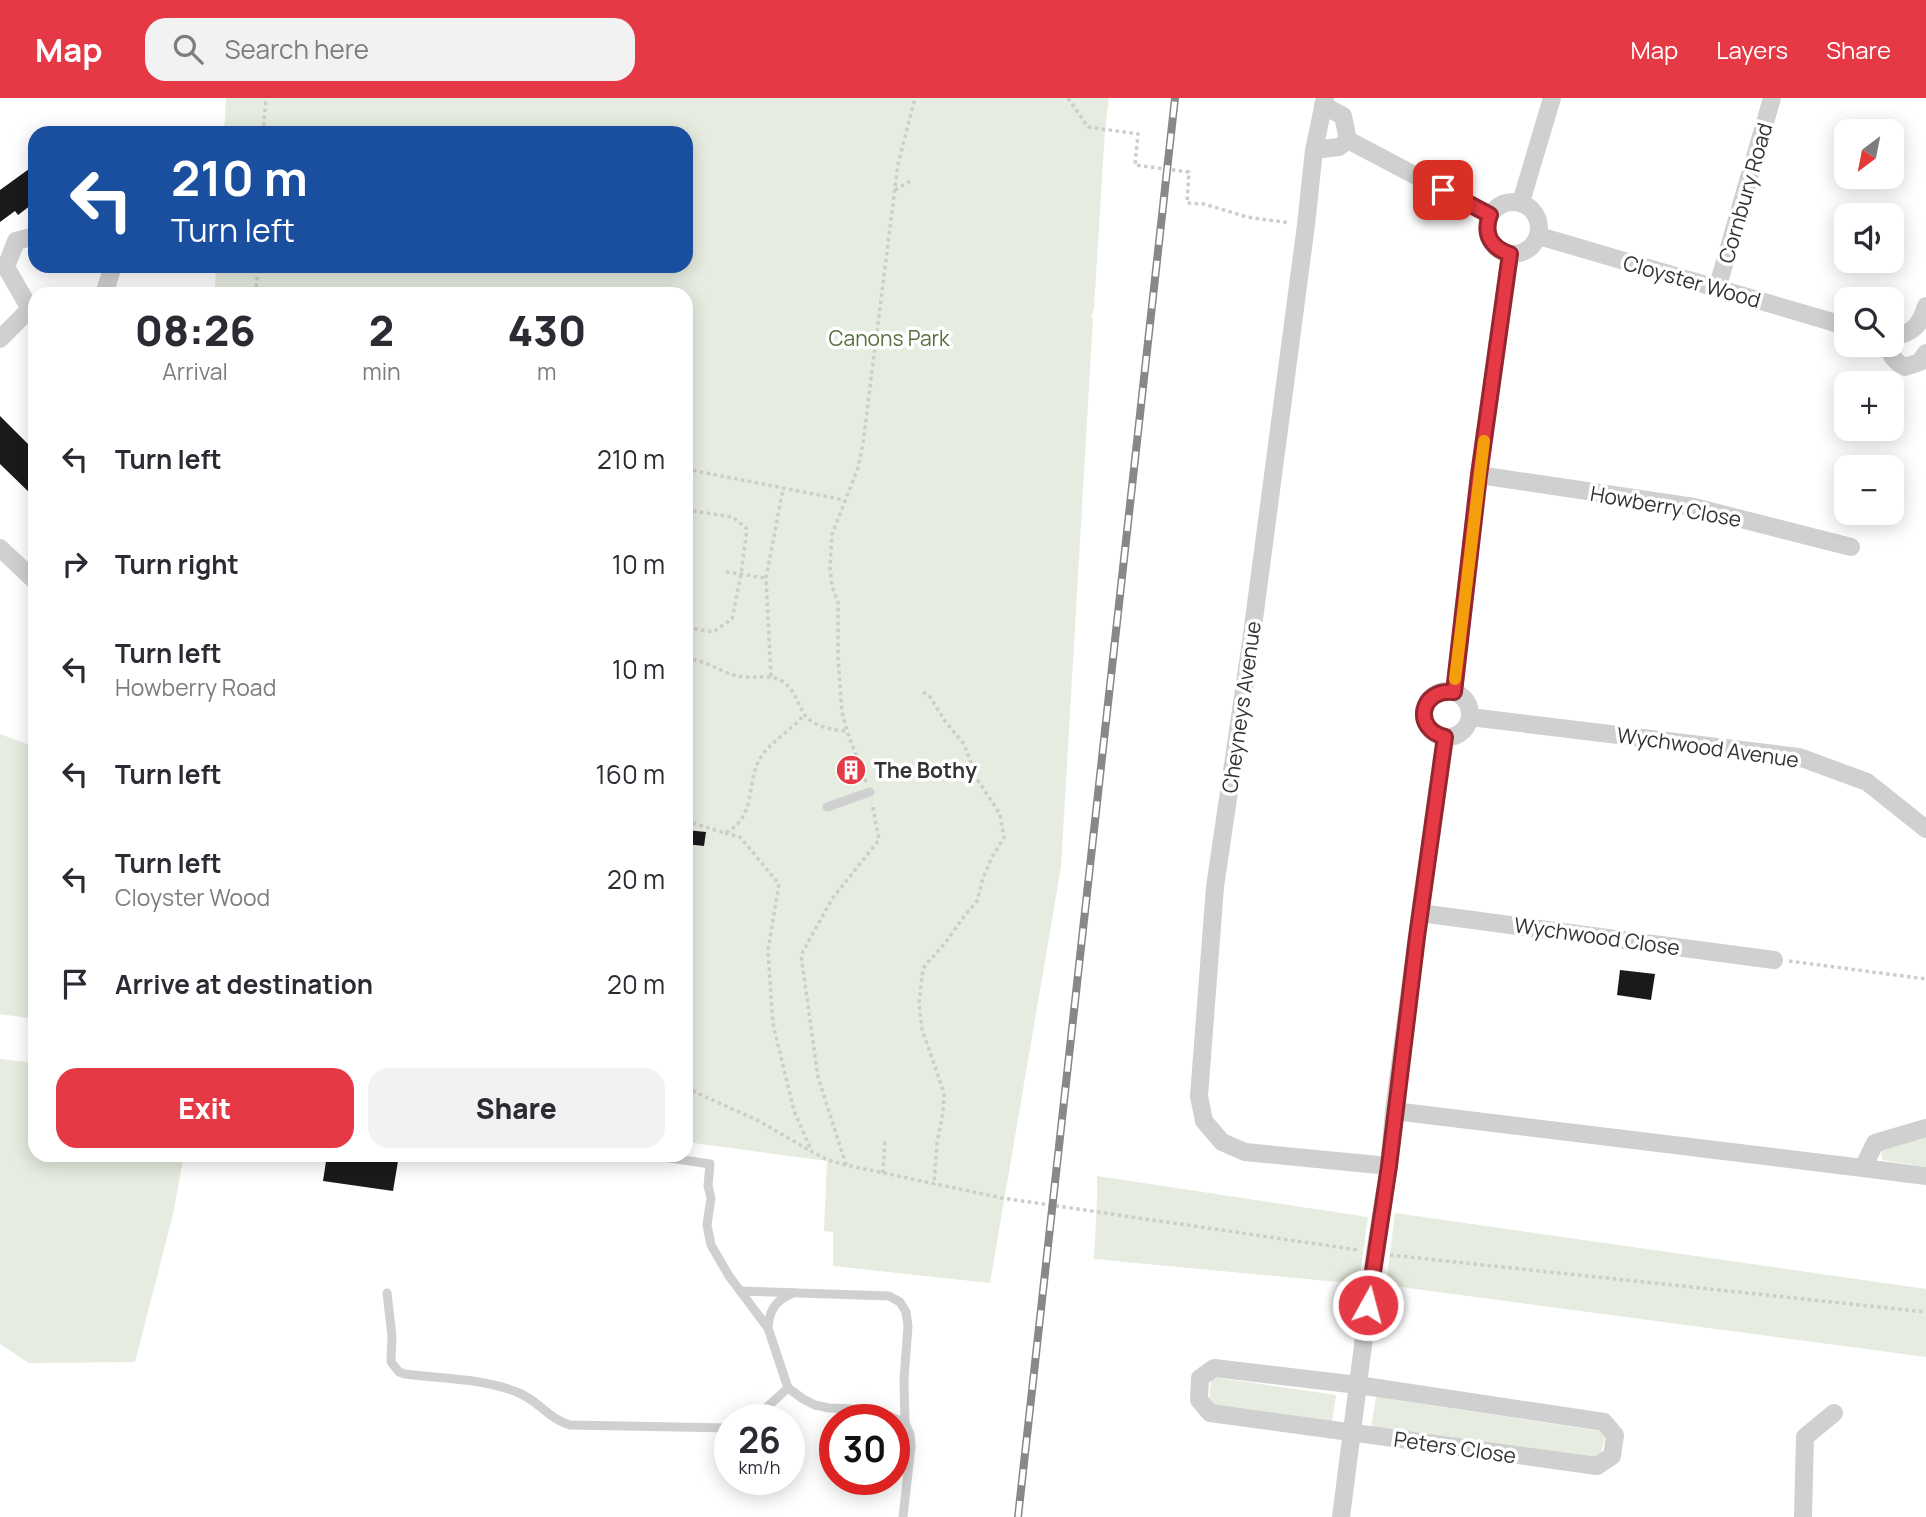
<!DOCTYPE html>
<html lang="en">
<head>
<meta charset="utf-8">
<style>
	:root { --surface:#fff; --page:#f2f2f3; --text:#2b2b33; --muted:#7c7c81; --accent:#e63946 }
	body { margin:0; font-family:Manrope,sans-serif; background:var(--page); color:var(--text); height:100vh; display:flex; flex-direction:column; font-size:26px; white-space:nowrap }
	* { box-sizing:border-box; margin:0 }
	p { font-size:23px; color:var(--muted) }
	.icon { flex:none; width:38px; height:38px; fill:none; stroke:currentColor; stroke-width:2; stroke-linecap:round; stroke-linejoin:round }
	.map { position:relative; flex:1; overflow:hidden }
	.side { position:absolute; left:28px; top:189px; width:665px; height:875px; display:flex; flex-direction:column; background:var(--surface); border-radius:21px; box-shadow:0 4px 18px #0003 }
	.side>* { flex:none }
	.banner { position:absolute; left:28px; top:28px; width:665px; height:147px; border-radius:21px; box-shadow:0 4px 18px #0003; background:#1a4fa0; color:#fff; overflow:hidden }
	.needle { width:46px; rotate:212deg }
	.tools { position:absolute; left:1834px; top:21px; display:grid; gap:14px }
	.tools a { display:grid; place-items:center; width:70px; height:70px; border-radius:14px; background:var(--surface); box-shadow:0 4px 18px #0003; font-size:35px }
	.speed { position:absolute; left:714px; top:1306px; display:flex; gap:14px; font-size:35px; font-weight:700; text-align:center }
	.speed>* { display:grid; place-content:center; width:91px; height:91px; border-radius:50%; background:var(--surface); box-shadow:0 4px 18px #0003; line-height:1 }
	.speed small { font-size:18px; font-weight:400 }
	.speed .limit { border:10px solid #d22; background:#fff; color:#111 }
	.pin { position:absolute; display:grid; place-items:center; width:60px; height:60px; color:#fff; margin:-30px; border-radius:14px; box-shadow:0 4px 10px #0006 }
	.me { position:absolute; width:77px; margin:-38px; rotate:7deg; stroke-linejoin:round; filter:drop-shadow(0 0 5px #0008) }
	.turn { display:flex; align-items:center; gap:24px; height:147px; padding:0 28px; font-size:32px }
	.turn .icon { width:91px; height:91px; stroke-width:2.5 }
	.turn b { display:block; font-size:49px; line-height:60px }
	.eta { display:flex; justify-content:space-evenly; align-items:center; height:119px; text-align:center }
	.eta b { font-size:42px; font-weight:800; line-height:49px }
	.action { display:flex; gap:14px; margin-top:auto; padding:14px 28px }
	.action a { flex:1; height:80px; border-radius:21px; background:var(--accent); color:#fff; font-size:28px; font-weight:800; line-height:80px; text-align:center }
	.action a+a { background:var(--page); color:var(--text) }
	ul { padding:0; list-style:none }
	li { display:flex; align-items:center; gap:21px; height:105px; padding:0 28px }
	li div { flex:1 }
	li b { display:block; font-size:26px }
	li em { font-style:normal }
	header { display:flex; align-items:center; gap:42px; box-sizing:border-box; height:98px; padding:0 35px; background:var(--accent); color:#fff }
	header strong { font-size:33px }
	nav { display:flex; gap:38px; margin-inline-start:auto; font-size:24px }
	.search { width:490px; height:63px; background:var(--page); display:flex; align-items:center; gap:18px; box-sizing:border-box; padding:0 24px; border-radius:21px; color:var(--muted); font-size:26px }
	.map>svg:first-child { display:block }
	.green { fill:#e6ecdf }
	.building { fill:#1a1a1a }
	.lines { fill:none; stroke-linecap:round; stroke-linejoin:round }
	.path { stroke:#cdcdcd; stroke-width:3.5; stroke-dasharray:3.5 3.5; stroke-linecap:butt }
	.lane { stroke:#d0d0d0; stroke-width:9 }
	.street { stroke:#d0d0d0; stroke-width:18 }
	.rail-casing { stroke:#888; stroke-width:8 }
	.rail { stroke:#fff; stroke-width:5; stroke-dasharray:16; stroke-linecap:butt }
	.route-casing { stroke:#96252e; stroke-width:18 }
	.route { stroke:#e63946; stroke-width:12 }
	.slow { stroke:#f59e0b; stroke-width:12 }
	.labels { text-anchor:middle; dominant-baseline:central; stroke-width:7; stroke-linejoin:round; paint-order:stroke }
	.street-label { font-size:21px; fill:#333; stroke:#fff }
	.park-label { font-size:21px; fill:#56703f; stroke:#fff }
	.poi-label { font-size:21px; font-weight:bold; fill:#333; stroke:#fff; text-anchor:start }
</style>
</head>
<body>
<header>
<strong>Map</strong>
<div class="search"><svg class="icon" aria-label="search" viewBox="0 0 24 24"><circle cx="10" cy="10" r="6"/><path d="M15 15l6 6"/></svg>Search here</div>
<nav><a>Map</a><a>Layers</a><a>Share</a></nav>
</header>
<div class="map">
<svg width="1926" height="1419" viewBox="0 0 1926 1419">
	<rect width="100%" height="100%" fill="#fff"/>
	<!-- green -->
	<g class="green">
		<polygon points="226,0 1109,0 1105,32 1094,210 1091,219 1093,220 1061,769 990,1185 833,1168 833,1134 824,1133 827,1063 686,1044 686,196 215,196 216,168 686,168 686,35 224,35"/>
		<polygon points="0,636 35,649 35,921 0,916"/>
		<polygon points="0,961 35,965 35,1057 184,1057 173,1116 135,1264 29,1265 0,1246"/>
		<polygon points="1926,1039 1926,1069 1882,1062 1881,1050"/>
		<polygon points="1097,1078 1368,1119 1359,1186 1094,1161 1097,1102"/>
		<polygon points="1395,1115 1926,1191 1926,1259 1386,1187"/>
		<polygon points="1211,1279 1336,1297 1332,1324 1209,1307"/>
		<polygon points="1376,1299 1606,1334 1600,1361 1371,1330"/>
	</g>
	<!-- building -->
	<g class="building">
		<polygon points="29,71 35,78 35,104 18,117 15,113 0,124 0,92"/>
		<polygon points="0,318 35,353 35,400 0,366"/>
		<polygon points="686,732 706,734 704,748 686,746"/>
		<polygon points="1620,872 1655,876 1651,902 1617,897"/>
		<polygon points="327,1057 399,1057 393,1093 323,1083"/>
	</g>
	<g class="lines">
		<!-- path -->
		<g class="path">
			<polyline points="1068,0 1088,29 1138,36 1135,67 1189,74 1187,105 1204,106 1247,119 1290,125"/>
			<polyline points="263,35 266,0"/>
			<polyline points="895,92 912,82"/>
			<polyline points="255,196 259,168"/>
			<polyline points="686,371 844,402"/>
			<polyline points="686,411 690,372"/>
			<polyline points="686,412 733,419 747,431 741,476 732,521 713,534 686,529"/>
			<polyline points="726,474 766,480"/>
			<path d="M686,561c21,0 37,16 58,18 13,1 26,-3 38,4 12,8 14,19 21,31 8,15 30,18 44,19"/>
			<polyline points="771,578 766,480 783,391"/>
			<polyline points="923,594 930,599 945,623 964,646 977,681 1000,716 1004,740 992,759 983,780 977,803 962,821 945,845 923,870 919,905 922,931 944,995 943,1014 937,1045 934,1087"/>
			<polyline points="866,684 847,633 842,614 838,560 838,504 832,488 830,469 832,436 858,370 863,345 898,66 915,0"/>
			<path d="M686,723l39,12c33,-16 20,-52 36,-76 9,-15 31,-27 43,-42"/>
			<polyline points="725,735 740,739 779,786 768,852 773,926 794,1013 812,1054 828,1062 846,1067 1002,1100 1358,1152"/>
			<polyline points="1789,863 1926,881"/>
			<polyline points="686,990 757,1022 811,1053"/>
			<polyline points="846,1067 818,979 801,857 832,801 879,742 872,705"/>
			<polyline points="883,1075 885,1040"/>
			<polyline points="1390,1157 1926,1214"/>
		</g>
		<!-- lane -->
		<g class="lane">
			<polyline points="827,709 870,694"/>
			<polyline points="649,1057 710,1066 708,1088 711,1100 707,1127 711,1147 729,1178 768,1230 788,1290 803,1301 815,1307 829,1310 875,1312 905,1325"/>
			<polyline points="741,1193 889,1198 900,1204 906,1214 908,1228 904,1281 905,1325 910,1336 911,1348 903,1419"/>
			<path d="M387,1195l5,43 -1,26 8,10 6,2c37,5 79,4 114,19 20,8 28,25 51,32l160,3"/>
			<path d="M768,1230c1,-18 8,-28 25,-35"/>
			<polyline points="754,1321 788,1290"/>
		</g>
		<!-- street -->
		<g class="street">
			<polyline points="1325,0 1314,52 1306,127 1251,544 1215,789 1199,998 1204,1023 1222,1044 1245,1054 1389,1068"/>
			<polyline points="1348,42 1490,117"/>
			<polyline points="1314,52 1339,49 1348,42 1343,18 1323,7"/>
			<circle cx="1513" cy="130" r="26"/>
			<polyline points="1521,104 1552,0"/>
			<polyline points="35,138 16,143 6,169 30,211 35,214"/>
			<polyline points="1539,138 1846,228"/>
			<polyline points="1717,191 1772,0"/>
			<polyline points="104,196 113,168"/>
			<path d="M1892,239c21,-4 28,-11 34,-31"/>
			<polyline points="0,241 30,211"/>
			<path d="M1887,247c4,11 8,17 18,22l15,-5 6,-9"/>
			<polyline points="1479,377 1694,409 1851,449"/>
			<polyline points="0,450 35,483"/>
			<circle cx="1447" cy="616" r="23"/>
			<polyline points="1454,594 1479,377 1510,157"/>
			<polyline points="1470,619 1799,659 1867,684 1926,731"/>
			<polyline points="1420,815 1774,862"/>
			<polyline points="1394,1013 1863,1070 1875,1045 1926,1030"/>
			<polyline points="1863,1070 1926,1078"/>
			<polygon points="1214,1270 1358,1287 1604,1324 1615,1337 1612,1358 1597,1368 1210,1315 1199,1302 1200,1280"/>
			<polyline points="1341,1419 1375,1154 1389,1068 1394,1013 1420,815 1445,639"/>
			<polyline points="1803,1419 1805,1339 1834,1315"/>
		</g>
		<!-- rail casing -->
		<g class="rail-casing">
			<polyline id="rail" points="1018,1419 1175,0"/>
		</g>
		<!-- rail -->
		<use href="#rail" class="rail"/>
	</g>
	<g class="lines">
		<!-- route casing -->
		<g class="route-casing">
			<path id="route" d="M1368,1207l21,-139 28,-229 28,-200c-33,-8 -25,-49 9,-45l25,-217 31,-221c-19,-6 -27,-20 -20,-39l-47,-25"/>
		</g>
		<!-- route -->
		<use href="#route" class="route"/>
		<!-- slow -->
		<polyline class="slow" points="1455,581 1484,343"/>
	</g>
	<!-- icons -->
	<defs>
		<g id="building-disc" transform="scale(1.575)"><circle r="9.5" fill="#e63946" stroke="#fff"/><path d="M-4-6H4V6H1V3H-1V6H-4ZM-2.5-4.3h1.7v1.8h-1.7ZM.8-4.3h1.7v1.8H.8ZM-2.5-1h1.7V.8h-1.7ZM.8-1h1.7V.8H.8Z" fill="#fff"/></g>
	</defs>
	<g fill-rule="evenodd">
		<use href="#building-disc" x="851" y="672"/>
	</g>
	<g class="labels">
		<!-- street labels -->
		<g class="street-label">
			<text transform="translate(1745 95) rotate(-74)">Cornbury Road</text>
			<text transform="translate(1692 183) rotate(16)">Cloyster Wood</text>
			<text transform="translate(1666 408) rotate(10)">Howberry Close</text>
			<text transform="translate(1241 609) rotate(-82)">Cheyneys Avenue</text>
			<text transform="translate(1708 649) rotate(8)">Wychwood Avenue</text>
			<text transform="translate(1597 838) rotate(8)">Wychwood Close</text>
			<text transform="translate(1455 1349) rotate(8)">Peters Close</text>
		</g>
		<!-- park labels -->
		<g class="park-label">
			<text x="889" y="240">Canons Park</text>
		</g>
		<!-- poi labels -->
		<g class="poi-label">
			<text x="874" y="672">The Bothy</text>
		</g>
	</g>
</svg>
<div class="tools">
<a><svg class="needle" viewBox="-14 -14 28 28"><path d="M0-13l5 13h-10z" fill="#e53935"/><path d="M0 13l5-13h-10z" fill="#7c7c81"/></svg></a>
<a><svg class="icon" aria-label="sound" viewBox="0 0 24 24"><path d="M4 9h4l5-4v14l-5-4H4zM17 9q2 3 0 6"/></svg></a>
<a><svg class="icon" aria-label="search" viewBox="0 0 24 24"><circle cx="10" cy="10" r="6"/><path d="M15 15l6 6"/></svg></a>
<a>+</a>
<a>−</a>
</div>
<div class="speed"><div>26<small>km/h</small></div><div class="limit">30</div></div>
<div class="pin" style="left:1443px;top:92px;background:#d93025"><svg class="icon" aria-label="arrive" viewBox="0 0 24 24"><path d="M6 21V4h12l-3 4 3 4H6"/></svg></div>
<svg class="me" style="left:1368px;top:1207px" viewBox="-20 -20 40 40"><circle r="17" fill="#e63946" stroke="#fff" stroke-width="3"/><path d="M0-11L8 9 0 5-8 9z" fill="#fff"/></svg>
<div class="banner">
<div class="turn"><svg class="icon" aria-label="left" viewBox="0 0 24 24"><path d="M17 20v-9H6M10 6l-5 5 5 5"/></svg><div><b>210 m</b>Turn left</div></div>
</div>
<section class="side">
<div class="eta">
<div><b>08:26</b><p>Arrival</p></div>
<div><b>2</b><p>min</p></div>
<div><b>430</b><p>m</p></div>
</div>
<ul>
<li><svg class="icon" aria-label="left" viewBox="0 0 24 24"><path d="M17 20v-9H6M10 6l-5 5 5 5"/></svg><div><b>Turn left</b></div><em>210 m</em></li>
<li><svg class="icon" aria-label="right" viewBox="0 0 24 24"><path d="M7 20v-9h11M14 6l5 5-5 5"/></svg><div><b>Turn right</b></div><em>10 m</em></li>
<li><svg class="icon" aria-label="left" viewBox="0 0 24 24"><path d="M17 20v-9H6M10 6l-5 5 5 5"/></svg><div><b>Turn left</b><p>Howberry Road</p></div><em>10 m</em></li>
<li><svg class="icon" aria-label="left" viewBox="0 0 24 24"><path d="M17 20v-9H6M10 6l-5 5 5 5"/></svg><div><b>Turn left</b></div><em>160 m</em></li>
<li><svg class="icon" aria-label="left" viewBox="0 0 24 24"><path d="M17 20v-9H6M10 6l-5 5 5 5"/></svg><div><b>Turn left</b><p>Cloyster Wood</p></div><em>20 m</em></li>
<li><svg class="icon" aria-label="arrive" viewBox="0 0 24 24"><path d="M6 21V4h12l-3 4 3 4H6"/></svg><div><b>Arrive at destination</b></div><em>20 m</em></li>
</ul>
<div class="action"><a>Exit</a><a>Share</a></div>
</section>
</div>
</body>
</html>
